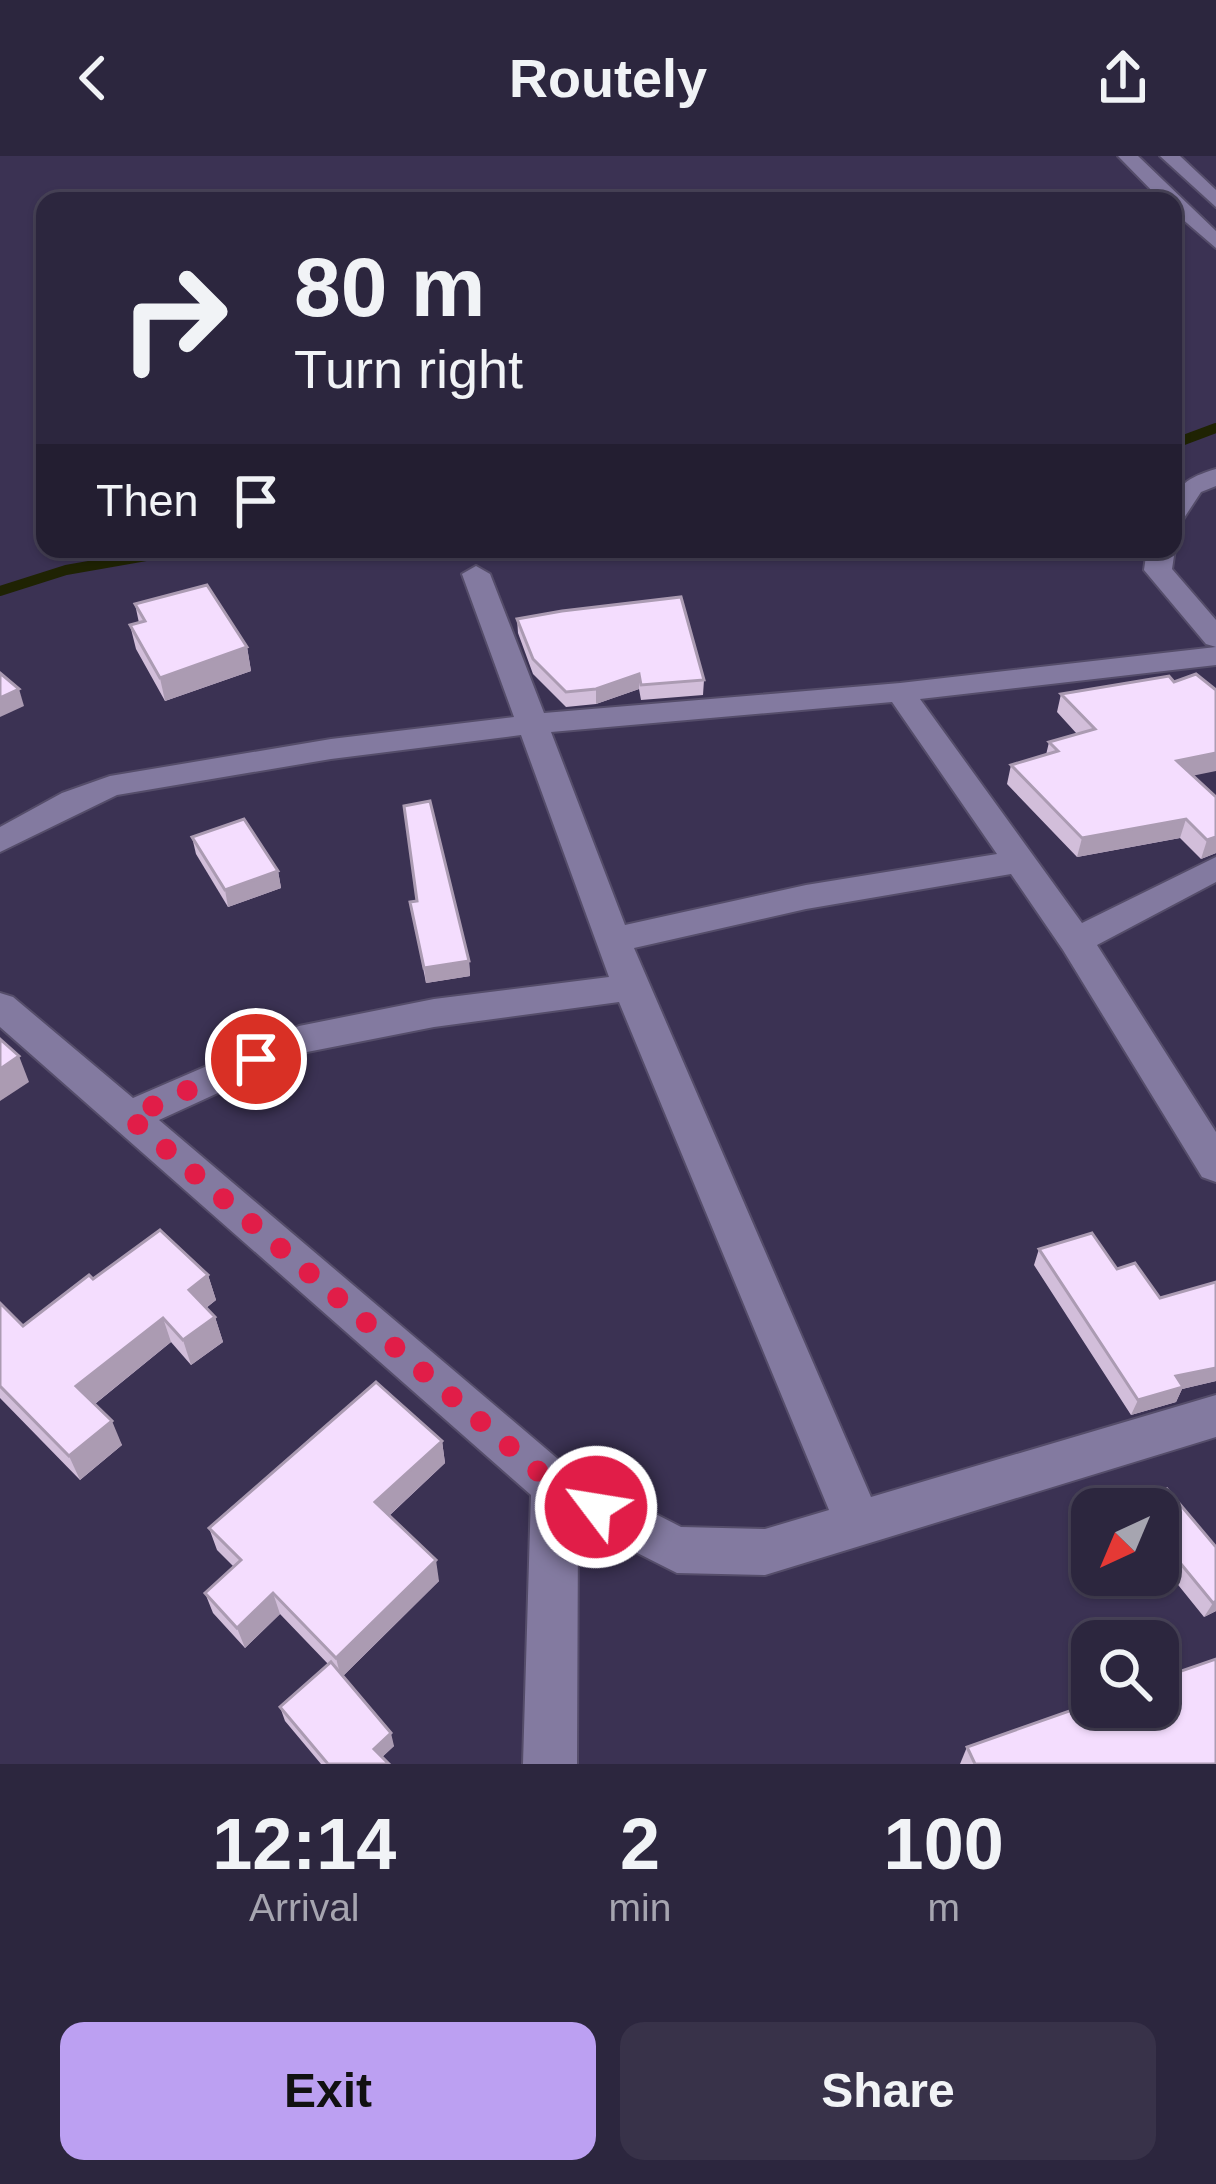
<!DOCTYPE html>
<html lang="en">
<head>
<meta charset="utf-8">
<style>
	:root { --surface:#2c263e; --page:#383249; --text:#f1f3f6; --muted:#a6a5b0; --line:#484358; --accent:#bca0f2 }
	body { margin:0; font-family:Helvetica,sans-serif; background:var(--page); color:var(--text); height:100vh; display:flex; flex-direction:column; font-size:45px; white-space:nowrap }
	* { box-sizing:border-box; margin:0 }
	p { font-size:39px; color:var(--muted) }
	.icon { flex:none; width:66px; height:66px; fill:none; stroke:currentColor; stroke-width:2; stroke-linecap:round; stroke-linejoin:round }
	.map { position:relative; height:1608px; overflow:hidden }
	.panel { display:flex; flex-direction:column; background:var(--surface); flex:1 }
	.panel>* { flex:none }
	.banner { position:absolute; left:36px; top:36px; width:1146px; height:366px; border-radius:24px; box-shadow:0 3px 9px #0004,0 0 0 3px var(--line); background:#2c263e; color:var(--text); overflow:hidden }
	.needle { width:78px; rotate:224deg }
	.fabs { position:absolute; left:1071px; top:1332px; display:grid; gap:24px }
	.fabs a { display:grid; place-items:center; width:108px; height:108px; border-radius:24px; background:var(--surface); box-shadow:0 3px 9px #0004,0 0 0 3px var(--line); font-size:60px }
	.pin { position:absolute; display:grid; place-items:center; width:102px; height:102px; color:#fff; margin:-51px; border:6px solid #fff; border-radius:50%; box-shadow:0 3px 12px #0007 }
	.me { position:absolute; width:132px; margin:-66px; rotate:301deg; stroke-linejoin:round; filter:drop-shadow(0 0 9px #0008) }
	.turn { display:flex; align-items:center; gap:42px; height:252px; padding:0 60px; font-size:54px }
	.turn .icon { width:156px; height:156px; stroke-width:2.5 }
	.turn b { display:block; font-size:84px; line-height:102px }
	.then { display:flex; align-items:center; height:114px; padding:0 60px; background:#0003; gap:24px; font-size:45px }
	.eta { display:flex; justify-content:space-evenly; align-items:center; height:204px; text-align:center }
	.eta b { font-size:72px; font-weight:700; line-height:84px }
	.primary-button { display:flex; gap:24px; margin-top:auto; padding:24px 60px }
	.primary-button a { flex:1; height:138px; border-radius:24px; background:var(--accent); color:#111; font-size:48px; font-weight:700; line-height:138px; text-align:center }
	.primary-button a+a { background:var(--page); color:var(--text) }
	header { display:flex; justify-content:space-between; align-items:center; height:156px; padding:0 60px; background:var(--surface); font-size:54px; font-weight:700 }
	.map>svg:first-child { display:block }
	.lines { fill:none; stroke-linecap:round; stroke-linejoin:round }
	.stream { stroke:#1f2303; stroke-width:10 }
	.minor-casing { stroke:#554d6a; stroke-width:4 }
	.minor { fill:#837aa0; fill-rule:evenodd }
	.wall { fill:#d2beda }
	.shaded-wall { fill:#ab9bb2 }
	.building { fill:#f4ddfe; stroke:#ab9bb2; stroke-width:3 }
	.route { stroke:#e11d48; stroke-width:21; stroke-dasharray:0 37.8 }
</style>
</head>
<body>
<header><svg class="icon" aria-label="back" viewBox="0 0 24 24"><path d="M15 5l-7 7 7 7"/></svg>Routely<svg class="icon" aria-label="share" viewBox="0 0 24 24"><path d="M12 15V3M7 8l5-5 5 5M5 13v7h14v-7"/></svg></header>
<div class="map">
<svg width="1216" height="1608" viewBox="0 0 1216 1608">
	<rect width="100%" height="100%" fill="#3b3253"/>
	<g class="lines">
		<!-- stream -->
		<g class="stream">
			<polyline points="1173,288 1216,272"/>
			<polyline points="296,393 406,393"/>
			<polyline points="0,435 66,414 186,393"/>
		</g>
		<!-- minor casing -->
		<g class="minor-casing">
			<g id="minor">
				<polygon points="1118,0 1138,0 1216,75 1216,92 1173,55 1173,45 1162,45"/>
				<polygon points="1160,0 1180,0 1216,34 1216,51"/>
				<path d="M1216,313v17l-15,6 -19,29 -9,2c0,-35 9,-44 43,-54z"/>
				<polygon points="1173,391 1175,393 1172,413 1216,464 1216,491 1206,488 1144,414 1147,393"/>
				<path d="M476,410l14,8 54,139 356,-30 316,-36v18l-296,34 162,224 134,-66v25l-119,63 119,187v50l-14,-5 -139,-227 -52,-76 -205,35 -172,39 237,549 345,-102v42l-451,138 -88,-2 -99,-50 -1,241h-54l8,-269 -531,-468v-34l13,4 120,101 166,-72 135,-27 175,-22 -88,-242 -190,24 -214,36 -117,57v-25l62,-34 48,-17 221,-37 183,-22 -52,-143zM892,546l105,152 -191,31 -181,40 -74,-193zM619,846l210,508 -64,19 -84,-2 -109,-56 -413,-351 148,-68 127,-25z"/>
			</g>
		</g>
		<!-- minor -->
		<use href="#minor" class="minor"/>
	</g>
	<!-- wall -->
	<g class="wall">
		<polygon points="135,448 247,491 251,515 165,545 136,493 130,469 139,467"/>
		<polygon points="517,463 704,524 703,539 641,544 639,533 596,548 566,551 533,518 518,477"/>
		<polygon points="1061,538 1193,620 1216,641 1216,697 1201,703 1180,682 1077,701 1007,628 1011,609 1046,599 1049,586 1077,578 1057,556"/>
		<polygon points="192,681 278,715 281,732 228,751 196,698"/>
		<polygon points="410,746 469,805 470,820 426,827"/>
		<polygon points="1039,1093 1117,1113 1160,1142 1216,1126 1216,1225 1182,1233 1176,1246 1131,1259 1034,1109"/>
		<polygon points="208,1119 216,1144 206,1152 215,1161 223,1186 191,1209 171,1186 95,1248 122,1289 80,1324 0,1242 0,1147 23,1170 93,1123"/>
		<polygon points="442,1285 445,1307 389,1360 439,1425 343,1520 394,1590 382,1601 389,1608 321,1608 285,1565 280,1551 329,1509 280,1458 245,1492 213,1457 205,1437 234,1411 217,1394 209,1372"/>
		<polygon points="1167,1333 1216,1455 1204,1461 1158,1404 1158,1353 1133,1353"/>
		<polygon points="967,1591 1216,1608 960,1608"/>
	</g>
	<!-- shaded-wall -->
	<g class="shaded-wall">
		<polygon points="247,491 251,515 165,545 160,522"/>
		<polygon points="639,518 639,533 596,548 596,533"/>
		<polygon points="19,533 24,550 0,561 0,542"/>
		<polygon points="1216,597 1216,615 1172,624 1177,605"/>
		<polygon points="1186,663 1180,682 1077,701 1082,682"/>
		<polygon points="1216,681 1216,697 1201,703 1207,684"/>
		<polygon points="278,715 281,732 228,751 225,734"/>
		<polygon points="469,805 470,820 426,827 424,812"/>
		<polygon points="19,900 29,926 0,945 0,913"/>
		<polygon points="208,1119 216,1144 197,1159 189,1134"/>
		<polygon points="215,1161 223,1186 191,1209 183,1184"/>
		<polygon points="163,1162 171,1186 86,1255 76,1230"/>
		<polygon points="1216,1212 1216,1225 1182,1233 1176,1246 1131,1259 1138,1244 1176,1220"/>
		<polygon points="112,1265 122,1289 80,1324 69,1300"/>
		<polygon points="442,1285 445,1307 380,1368 375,1346"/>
		<polygon points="436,1404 439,1425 341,1522 336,1502"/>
		<polygon points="273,1437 280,1458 245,1492 237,1472"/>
		<polygon points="1216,1445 1216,1455 1204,1461 1213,1447"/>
		<polygon points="391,1577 394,1590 377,1606 374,1593"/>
	</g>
	<!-- building -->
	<g class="building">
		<polygon points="207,429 247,491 160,522 130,469 145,465 135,448"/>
		<polygon points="681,441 704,524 641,529 639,518 596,533 566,536 533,503 517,463 562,455"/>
		<polygon points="0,517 19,533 0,542"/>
		<polygon points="1196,518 1216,534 1216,597 1177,605 1216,641 1216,681 1207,684 1186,663 1082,682 1011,609 1058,595 1049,586 1095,573 1061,538 1169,520 1174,526"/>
		<polygon points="430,645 469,805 424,812 410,746 417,745 404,650"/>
		<polygon points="244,663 278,715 225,734 192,681"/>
		<polygon points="0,883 19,900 0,913"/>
		<polygon points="160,1074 208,1119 189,1134 215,1161 183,1184 163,1162 76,1230 112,1265 69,1300 0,1230 0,1147 23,1170 89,1119 93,1123"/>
		<polygon points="1092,1077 1117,1113 1135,1107 1160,1142 1216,1126 1216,1212 1176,1220 1183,1231 1138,1244 1039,1093"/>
		<polygon points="376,1226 442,1285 375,1346 436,1404 336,1502 273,1437 237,1472 205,1437 241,1404 209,1372"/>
		<polygon points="1167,1333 1216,1391 1216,1445 1213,1447 1158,1380 1158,1353 1136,1353 1134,1351"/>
		<polygon points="1216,1503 1216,1608 975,1608 967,1591 1092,1547 1092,1551 1158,1551 1158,1523"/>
		<polygon points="331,1506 391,1577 374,1593 389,1608 328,1608 280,1551"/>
	</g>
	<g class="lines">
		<!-- route -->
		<polyline class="route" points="256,903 129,961 555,1330 596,1351"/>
	</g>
</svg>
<div class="fabs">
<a><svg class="needle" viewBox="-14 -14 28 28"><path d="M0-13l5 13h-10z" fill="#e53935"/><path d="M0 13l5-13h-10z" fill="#a6a5b0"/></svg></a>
<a><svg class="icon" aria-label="search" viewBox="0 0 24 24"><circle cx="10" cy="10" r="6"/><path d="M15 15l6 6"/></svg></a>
</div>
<div class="pin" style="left:256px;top:903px;background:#d93025"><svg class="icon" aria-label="arrive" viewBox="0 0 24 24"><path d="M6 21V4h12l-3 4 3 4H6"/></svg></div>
<svg class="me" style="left:596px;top:1351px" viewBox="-20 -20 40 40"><circle r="17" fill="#e11d48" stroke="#fff" stroke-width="3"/><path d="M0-11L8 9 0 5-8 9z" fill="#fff"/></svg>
<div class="banner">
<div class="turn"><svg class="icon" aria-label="right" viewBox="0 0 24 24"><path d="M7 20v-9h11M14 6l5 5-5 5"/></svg><div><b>80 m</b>Turn right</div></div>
<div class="then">Then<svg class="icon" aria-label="arrive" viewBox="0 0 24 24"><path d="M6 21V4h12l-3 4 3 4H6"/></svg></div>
</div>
</div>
<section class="panel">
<div class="eta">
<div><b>12:14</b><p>Arrival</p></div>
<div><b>2</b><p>min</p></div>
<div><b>100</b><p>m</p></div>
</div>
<div class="primary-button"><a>Exit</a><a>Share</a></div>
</section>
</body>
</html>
